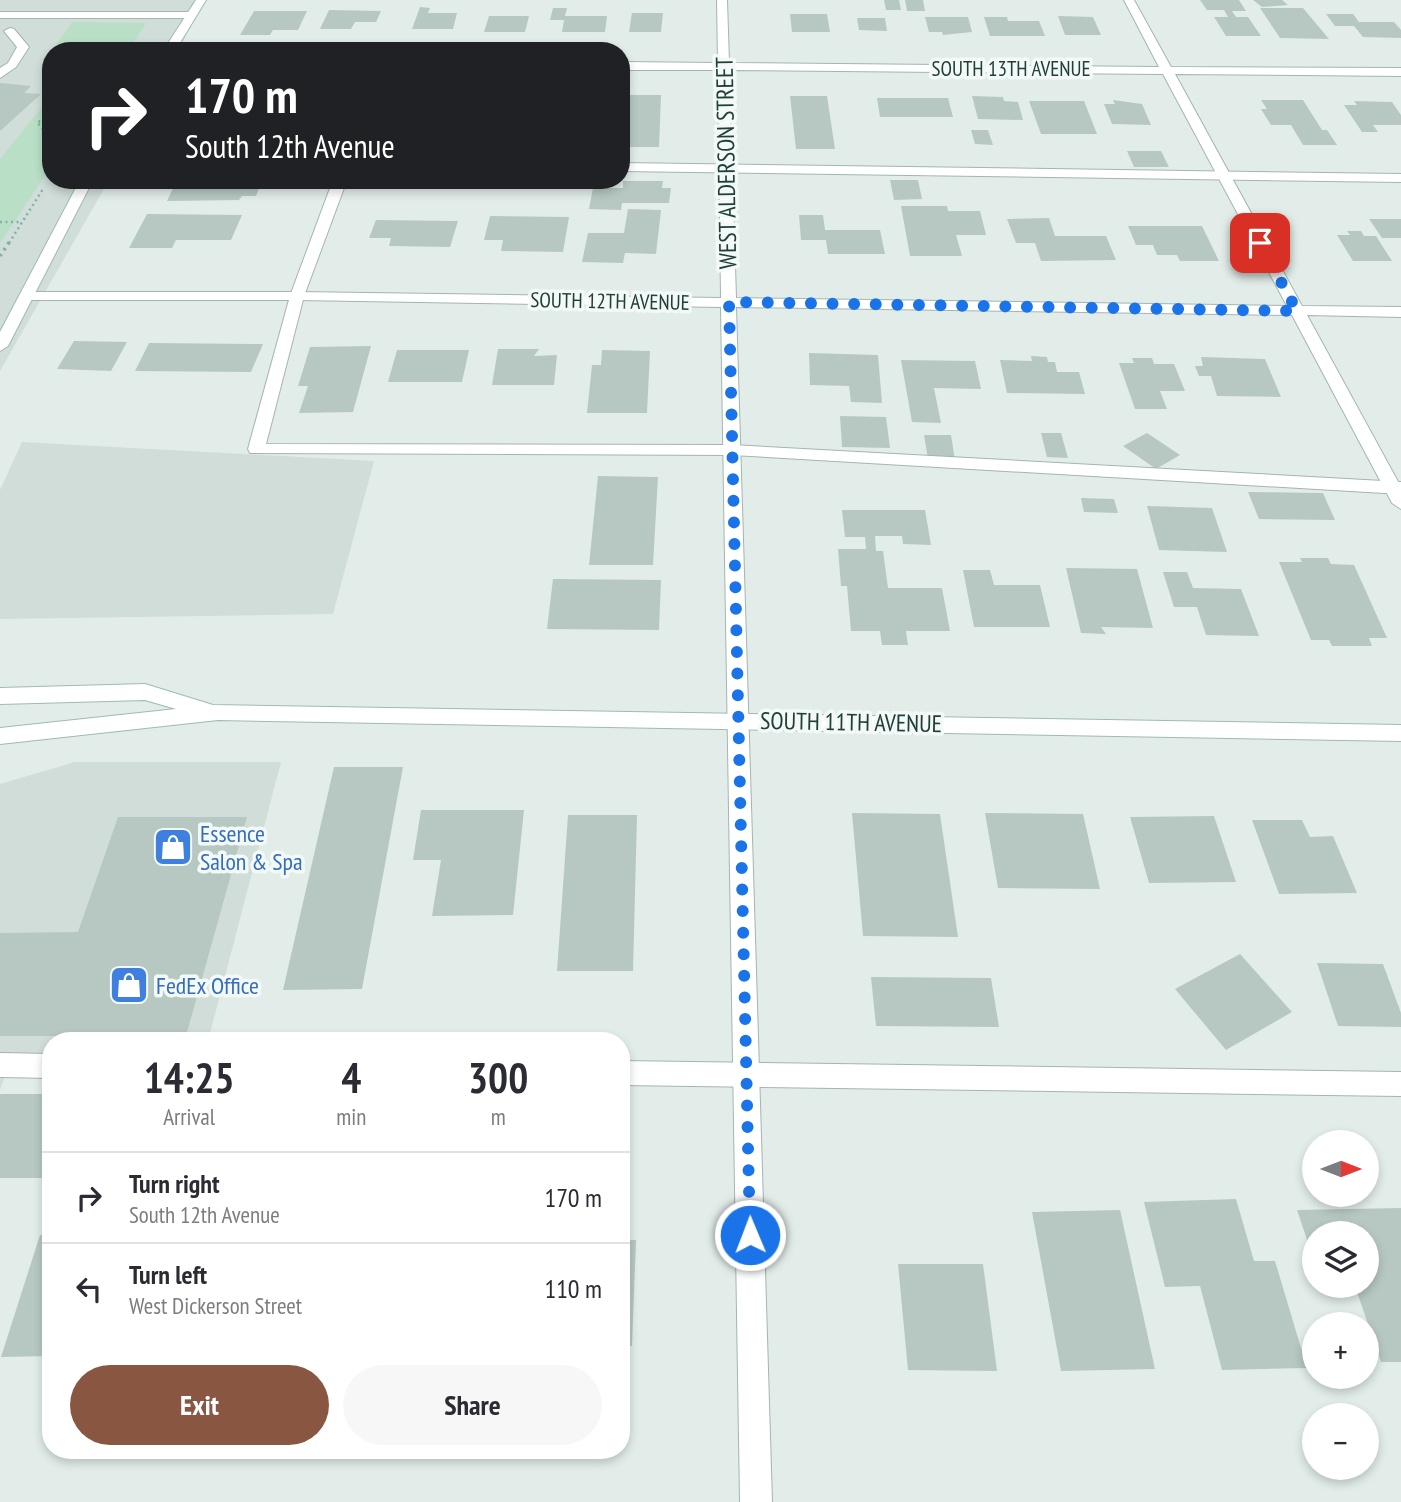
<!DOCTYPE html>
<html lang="en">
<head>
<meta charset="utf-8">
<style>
	:root { --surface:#fff; --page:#f7f7f7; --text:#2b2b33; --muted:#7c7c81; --line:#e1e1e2; --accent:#895641 }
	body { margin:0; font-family:"PT Sans Narrow",sans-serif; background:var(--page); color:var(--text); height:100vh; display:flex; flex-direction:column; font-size:26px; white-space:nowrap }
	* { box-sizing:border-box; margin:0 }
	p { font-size:23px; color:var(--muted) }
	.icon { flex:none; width:38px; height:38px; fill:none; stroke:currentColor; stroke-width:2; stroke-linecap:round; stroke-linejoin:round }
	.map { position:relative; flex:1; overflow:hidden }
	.sheet { position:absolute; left:42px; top:1032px; width:588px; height:427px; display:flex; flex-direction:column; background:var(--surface); border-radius:28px; box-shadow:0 4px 10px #0003 }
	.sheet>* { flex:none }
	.top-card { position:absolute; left:42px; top:42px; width:588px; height:147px; border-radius:28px; box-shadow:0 4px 10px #0003; background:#202124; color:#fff; overflow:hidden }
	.needle { width:46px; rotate:90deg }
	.fabs { position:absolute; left:1302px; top:1130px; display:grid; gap:14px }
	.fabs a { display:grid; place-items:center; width:77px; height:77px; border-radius:50%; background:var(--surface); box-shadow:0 4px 10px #0003; font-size:35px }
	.pin { position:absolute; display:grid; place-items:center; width:60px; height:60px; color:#fff; margin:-30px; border-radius:14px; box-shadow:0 4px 10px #0006 }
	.me { position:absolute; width:77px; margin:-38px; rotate:359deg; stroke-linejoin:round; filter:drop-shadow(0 0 5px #0008) }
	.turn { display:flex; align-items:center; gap:24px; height:147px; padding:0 28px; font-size:32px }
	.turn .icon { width:91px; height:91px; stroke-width:2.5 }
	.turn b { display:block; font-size:49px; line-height:60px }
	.eta { display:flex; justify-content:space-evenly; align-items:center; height:119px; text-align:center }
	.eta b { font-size:42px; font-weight:700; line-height:49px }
	.cta { display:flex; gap:14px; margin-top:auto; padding:14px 28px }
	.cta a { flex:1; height:80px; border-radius:42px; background:var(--accent); color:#fff; font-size:28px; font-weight:700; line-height:80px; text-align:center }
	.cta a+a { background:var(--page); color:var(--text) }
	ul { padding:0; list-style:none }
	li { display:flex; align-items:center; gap:21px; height:91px; padding:0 28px; border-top:2px solid var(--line) }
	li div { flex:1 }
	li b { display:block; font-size:26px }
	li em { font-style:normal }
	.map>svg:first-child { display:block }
	.built { fill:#d0ddd8 }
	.green { fill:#b9e0c7 }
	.building { fill:#b7c8c2 }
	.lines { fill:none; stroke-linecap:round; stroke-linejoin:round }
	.lane-casing { stroke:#a4b5b1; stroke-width:2 }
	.street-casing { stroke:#a4b5b1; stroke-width:2 }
	.secondary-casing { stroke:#9fbab3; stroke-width:2 }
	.path-far1 { stroke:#80b3a7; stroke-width:2.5; stroke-dasharray:2 3.5; stroke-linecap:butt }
	.path { stroke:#80b3a7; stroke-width:3.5; stroke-dasharray:2.5 4.5; stroke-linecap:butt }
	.lane { fill:#fff; fill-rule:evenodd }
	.street { fill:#fff; fill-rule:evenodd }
	.secondary { fill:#fff; fill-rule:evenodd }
	.route { stroke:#1a73e8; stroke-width:12; stroke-dasharray:0 21.6 }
	.labels { text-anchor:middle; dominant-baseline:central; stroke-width:7; stroke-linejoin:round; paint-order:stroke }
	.far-street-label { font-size:21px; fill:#213f3a; stroke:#f3f9f7 }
	.street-label { font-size:24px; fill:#213f3a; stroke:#f3f9f7 }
	.shop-label { font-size:24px; fill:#366cbe; stroke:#f3f9f7; text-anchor:start }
</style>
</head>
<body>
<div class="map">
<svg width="1401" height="1502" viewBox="0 0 1401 1502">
	<rect width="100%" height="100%" fill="#e2ede9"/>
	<!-- built -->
	<g class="built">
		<polygon points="0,0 204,0 178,51 51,51 51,180 109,180 0,371"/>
		<polygon points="22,442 374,461 333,614 0,619 0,490"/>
		<polygon points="75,762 281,762 208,1041 51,1041 51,1066 9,1065 0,1090 0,784"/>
	</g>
	<!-- green -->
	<g class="green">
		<polygon points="72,22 146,23 128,51 52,51"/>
		<polygon points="51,96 51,167 0,243 0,159"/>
	</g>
	<!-- building -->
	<g class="building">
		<polygon points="884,0 899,0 901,10 886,10"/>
		<polygon points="905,0 923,0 925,11 907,11"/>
		<polygon points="1200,0 1239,0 1246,11 1232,11 1236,17 1248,17 1261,36 1226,36 1214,17 1228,17 1224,10 1207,10"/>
		<polygon points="1253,0 1282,0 1288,5 1262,7"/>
		<polygon points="420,7 430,8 428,13 457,13 453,29 412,29"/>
		<polygon points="553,8 567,8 565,16 607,16 605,32 562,32 564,20 550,20"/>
		<polygon points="1260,8 1303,8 1329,39 1280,38"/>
		<polygon points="329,10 381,11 376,22 355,22 351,29 320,29"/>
		<polygon points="254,11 307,11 298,30 273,30 270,35 240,35"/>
		<polygon points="632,13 663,13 661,32 629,32"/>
		<polygon points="790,14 827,14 830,32 792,32"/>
		<polygon points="1326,14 1353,14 1359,22 1394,22 1401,30 1401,38 1363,37 1354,26 1335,26"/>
		<polygon points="489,16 529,16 525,32 484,32"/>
		<polygon points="1058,16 1093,17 1101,35 1065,35"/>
		<polygon points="925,17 968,17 972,32 943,35 942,32 929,32"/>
		<polygon points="984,17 1007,17 1008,21 1039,21 1045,36 990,36"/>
		<polygon points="857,18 885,18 887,31 859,30"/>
		<polygon points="0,83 31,86 24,93 41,94 0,131"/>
		<polygon points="621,95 661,95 659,147 621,147"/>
		<polygon points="790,96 827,96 835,149 796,149"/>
		<polygon points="972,96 1003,97 1004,101 1018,102 1023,120 978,119"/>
		<polygon points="877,98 948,98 953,117 880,117"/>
		<polygon points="1113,100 1142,104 1151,125 1112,124 1104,104 1115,104"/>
		<polygon points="1261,100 1303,100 1322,130 1327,130 1337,145 1303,145 1291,125 1271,125 1261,109 1267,109"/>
		<polygon points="1029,101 1084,101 1097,134 1041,134"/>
		<polygon points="1354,101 1392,102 1401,115 1401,125 1373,125 1378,132 1362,132 1344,105 1357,105"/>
		<polygon points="971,130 988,130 993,145 975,144"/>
		<polygon points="1127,151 1161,151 1169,167 1134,167"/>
		<polygon points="177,180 249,180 247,183 261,183 256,196 242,196 239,200 167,201"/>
		<polygon points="890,180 918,180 922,199 894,200"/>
		<polygon points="623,181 663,181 662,188 671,188 669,203 622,203 621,210 589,209 593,188 623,188"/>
		<polygon points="901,206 947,206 948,211 980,211 986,235 956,235 962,256 910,256"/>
		<polygon points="628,209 661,210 656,254 625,253 623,263 582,262 588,233 624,233"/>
		<polygon points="147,214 242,215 231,240 176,240 172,248 129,248"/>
		<polygon points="799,215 823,215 825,230 880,230 885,254 828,254 826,240 801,240"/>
		<polygon points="490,216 569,217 563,252 501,251 503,240 484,240"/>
		<polygon points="1049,218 1055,236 1106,236 1116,260 1041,261 1035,243 1016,243 1007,219"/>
		<polygon points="1369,219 1401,219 1401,238 1382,238"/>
		<polygon points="376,220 458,221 450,247 389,246 391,238 369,238"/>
		<polygon points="1128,226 1202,226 1219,261 1180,261 1177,255 1157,255 1153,245 1136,245"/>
		<polygon points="1347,231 1361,231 1364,236 1376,236 1392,261 1353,261 1337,235 1350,235"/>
		<polygon points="74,341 127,342 111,371 57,369"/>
		<polygon points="149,343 263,344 251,372 135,371"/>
		<polygon points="371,346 353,412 299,413 308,386 298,386 310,347"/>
		<polygon points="498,349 539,349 534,356 557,355 554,385 492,385"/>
		<polygon points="397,350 469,350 462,382 388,382"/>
		<polygon points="602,350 650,351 647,413 587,413 592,365 601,365"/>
		<polygon points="809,353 878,355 882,403 851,402 849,386 810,385"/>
		<polygon points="1031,356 1047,357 1048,362 1055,362 1057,372 1079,372 1085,394 1007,393 1000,360 1032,361"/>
		<polygon points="1201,357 1265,359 1281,397 1217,396 1211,376 1199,376 1195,366 1203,366"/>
		<polygon points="1132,358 1152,358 1154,364 1174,364 1185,391 1160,391 1167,409 1135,409 1119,363 1134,363"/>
		<polygon points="901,360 975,361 981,389 934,388 941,423 912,422"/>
		<polygon points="840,416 886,417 890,448 842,447"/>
		<polygon points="1041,433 1061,433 1068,458 1047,457"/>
		<polygon points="1147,433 1180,455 1156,469 1123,446"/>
		<polygon points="924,435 951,435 955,460 928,459"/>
		<polygon points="598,476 658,477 653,565 589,565"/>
		<polygon points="1248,492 1323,493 1335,520 1259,519"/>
		<polygon points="1081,498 1114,499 1118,513 1084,512"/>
		<polygon points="1147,506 1212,508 1227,552 1159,550"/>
		<polygon points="842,510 925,510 931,545 903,544 902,536 875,536 876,551 883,551 888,588 942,588 950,631 906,631 908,645 882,645 880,631 851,631 847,586 841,586 838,549 866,549 865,537 845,537"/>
		<polygon points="1300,558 1328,558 1331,564 1354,565 1387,638 1369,638 1372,646 1332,646 1329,640 1311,640 1279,562 1302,562"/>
		<polygon points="1066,568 1137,569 1153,628 1101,627 1106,634 1081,633"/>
		<polygon points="963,570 990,570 994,585 1040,585 1050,627 974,627"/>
		<polygon points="1163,572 1187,572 1193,588 1241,589 1259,636 1206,635 1197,607 1174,607"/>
		<polygon points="553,579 661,580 659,630 547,629"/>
		<polygon points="334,767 403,767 362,989 283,990"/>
		<polygon points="421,810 524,810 513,915 432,916 441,860 413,860"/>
		<polygon points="852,813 940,814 958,937 863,936"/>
		<polygon points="985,813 1083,814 1100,889 998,888"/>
		<polygon points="568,815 637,815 633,971 557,971"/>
		<polygon points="1214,816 1236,882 1149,883 1130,817"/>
		<polygon points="118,817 247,817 186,1036 0,1036 0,933 78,932"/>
		<polygon points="1252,820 1302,820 1310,837 1333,836 1357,893 1279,894"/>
		<polygon points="1240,954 1292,1012 1226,1050 1175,989"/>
		<polygon points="1317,963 1383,964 1401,1013 1401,1027 1338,1026"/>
		<polygon points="871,977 991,978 999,1027 876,1026"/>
		<rect x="0" y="1094" width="51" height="84"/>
		<polygon points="1236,1199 1254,1261 1275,1261 1307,1368 1222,1370 1200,1286 1165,1287 1144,1202"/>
		<polygon points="1401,1208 1401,1362 1381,1362 1355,1286 1367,1286 1367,1234 1314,1234 1314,1260 1297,1210"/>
		<polygon points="1120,1210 1155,1369 1061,1371 1032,1212"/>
		<polygon points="40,1235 51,1235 51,1356 1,1357"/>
		<polygon points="621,1240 636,1240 632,1346 621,1346"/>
		<polygon points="898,1264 983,1264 997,1371 908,1370"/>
	</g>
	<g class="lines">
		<!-- lane casing -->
		<g class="lane-casing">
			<g id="lane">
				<polygon points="0,12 191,12 197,15 191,18 0,18"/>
				<polygon points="10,28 14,29 29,47 16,67 0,78 0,68 8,63 17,47 4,31"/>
				<polygon points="621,163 1401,174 1401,182 621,171"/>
				<polygon points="333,180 347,180 304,296 266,444 732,445 1401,482 1401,494 732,455 250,453 248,449 290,296"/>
				<polygon points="0,1053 51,1054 51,1078 0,1077"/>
				<polygon points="621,1061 1401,1072 1401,1096 621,1085"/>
			</g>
		</g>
		<!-- street casing -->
		<g class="street-casing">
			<path id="street" d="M717,0h10l2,63 430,4 -35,-67h10l37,67 230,1v8l-226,-2 127,232 99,1v10l-94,-2 94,172v22l-9,-6 -100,-188 -556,-8 36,1195h-32l-19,-1195 -424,-7h-268l-7,-4 7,-4h268l424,6 -3,-228h-97v-8l97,1zM729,70l434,4 124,232 -551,-8z"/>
		</g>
		<!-- secondary casing -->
		<g class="secondary-casing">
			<g id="secondary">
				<polygon points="196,0 206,0 175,51 163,51"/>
				<polygon points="80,180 93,180 8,346 0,351 0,332"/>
				<polygon points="145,684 213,705 1401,725 1401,741 218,720 0,744 0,728 176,709 145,700 0,704 0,688"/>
			</g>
		</g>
		<!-- path-far1 -->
		<g class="path-far1">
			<polyline points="51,119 37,122 51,139"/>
			<polyline points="0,222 21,222"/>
			<polyline points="9,243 43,189"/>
		</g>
		<!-- path -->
		<polyline class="path" points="0,256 10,241"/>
		<!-- lane -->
		<use href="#lane" class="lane"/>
		<!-- street -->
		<use href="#street" class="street"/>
		<!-- secondary -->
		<use href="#secondary" class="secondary"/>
	</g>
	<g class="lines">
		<!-- route -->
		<polyline class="route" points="750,1235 729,302 1297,311 1260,243"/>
	</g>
	<!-- icons -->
	<defs>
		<g id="shop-square" transform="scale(2.0125)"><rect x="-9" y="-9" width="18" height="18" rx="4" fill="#3f7fe0" stroke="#f3f9f7"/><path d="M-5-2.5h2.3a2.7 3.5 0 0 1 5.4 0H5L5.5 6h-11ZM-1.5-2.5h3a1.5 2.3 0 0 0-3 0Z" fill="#fff"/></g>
	</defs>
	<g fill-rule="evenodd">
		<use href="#shop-square" x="173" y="847"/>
		<use href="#shop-square" x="129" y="985"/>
	</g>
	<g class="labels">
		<!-- far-street labels -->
		<g class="far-street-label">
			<text x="1011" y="68">SOUTH 13TH AVENUE</text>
			<text transform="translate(610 301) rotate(1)">SOUTH 12TH AVENUE</text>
		</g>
		<!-- street labels -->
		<g class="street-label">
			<text transform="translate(726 163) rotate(-91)">WEST ALDERSON STREET</text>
			<text transform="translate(851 722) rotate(1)">SOUTH 11TH AVENUE</text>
		</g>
		<!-- shop labels -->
		<g class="shop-label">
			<text x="200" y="833">Essence<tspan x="200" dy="28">Salon &amp; Spa</tspan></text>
			<text x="156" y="985">FedEx Office</text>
		</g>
	</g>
</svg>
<div class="fabs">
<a><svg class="needle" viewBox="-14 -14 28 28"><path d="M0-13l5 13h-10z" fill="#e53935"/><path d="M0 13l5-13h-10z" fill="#7c7c81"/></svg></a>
<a><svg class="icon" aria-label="layers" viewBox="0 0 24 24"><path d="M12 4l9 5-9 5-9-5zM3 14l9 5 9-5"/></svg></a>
<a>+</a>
<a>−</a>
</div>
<div class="pin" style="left:1260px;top:243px;background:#d93025"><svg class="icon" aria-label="arrive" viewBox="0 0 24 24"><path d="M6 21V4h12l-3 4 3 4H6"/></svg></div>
<svg class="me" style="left:750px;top:1235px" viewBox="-20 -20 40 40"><circle r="17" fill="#1a73e8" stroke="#fff" stroke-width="3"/><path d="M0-11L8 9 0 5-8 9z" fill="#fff"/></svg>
<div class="top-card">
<div class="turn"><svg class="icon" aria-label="right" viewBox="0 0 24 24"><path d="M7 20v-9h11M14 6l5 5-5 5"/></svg><div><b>170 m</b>South 12th Avenue</div></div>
</div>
<section class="sheet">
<div class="eta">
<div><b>14:25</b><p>Arrival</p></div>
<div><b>4</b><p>min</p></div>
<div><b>300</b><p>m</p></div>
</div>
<ul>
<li><svg class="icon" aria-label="right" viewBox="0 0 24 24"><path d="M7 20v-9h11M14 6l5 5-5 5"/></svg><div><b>Turn right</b><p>South 12th Avenue</p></div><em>170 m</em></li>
<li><svg class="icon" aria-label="left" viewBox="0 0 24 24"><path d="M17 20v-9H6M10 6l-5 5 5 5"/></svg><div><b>Turn left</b><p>West Dickerson Street</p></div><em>110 m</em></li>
</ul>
<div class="cta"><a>Exit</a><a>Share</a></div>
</section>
</div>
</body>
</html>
